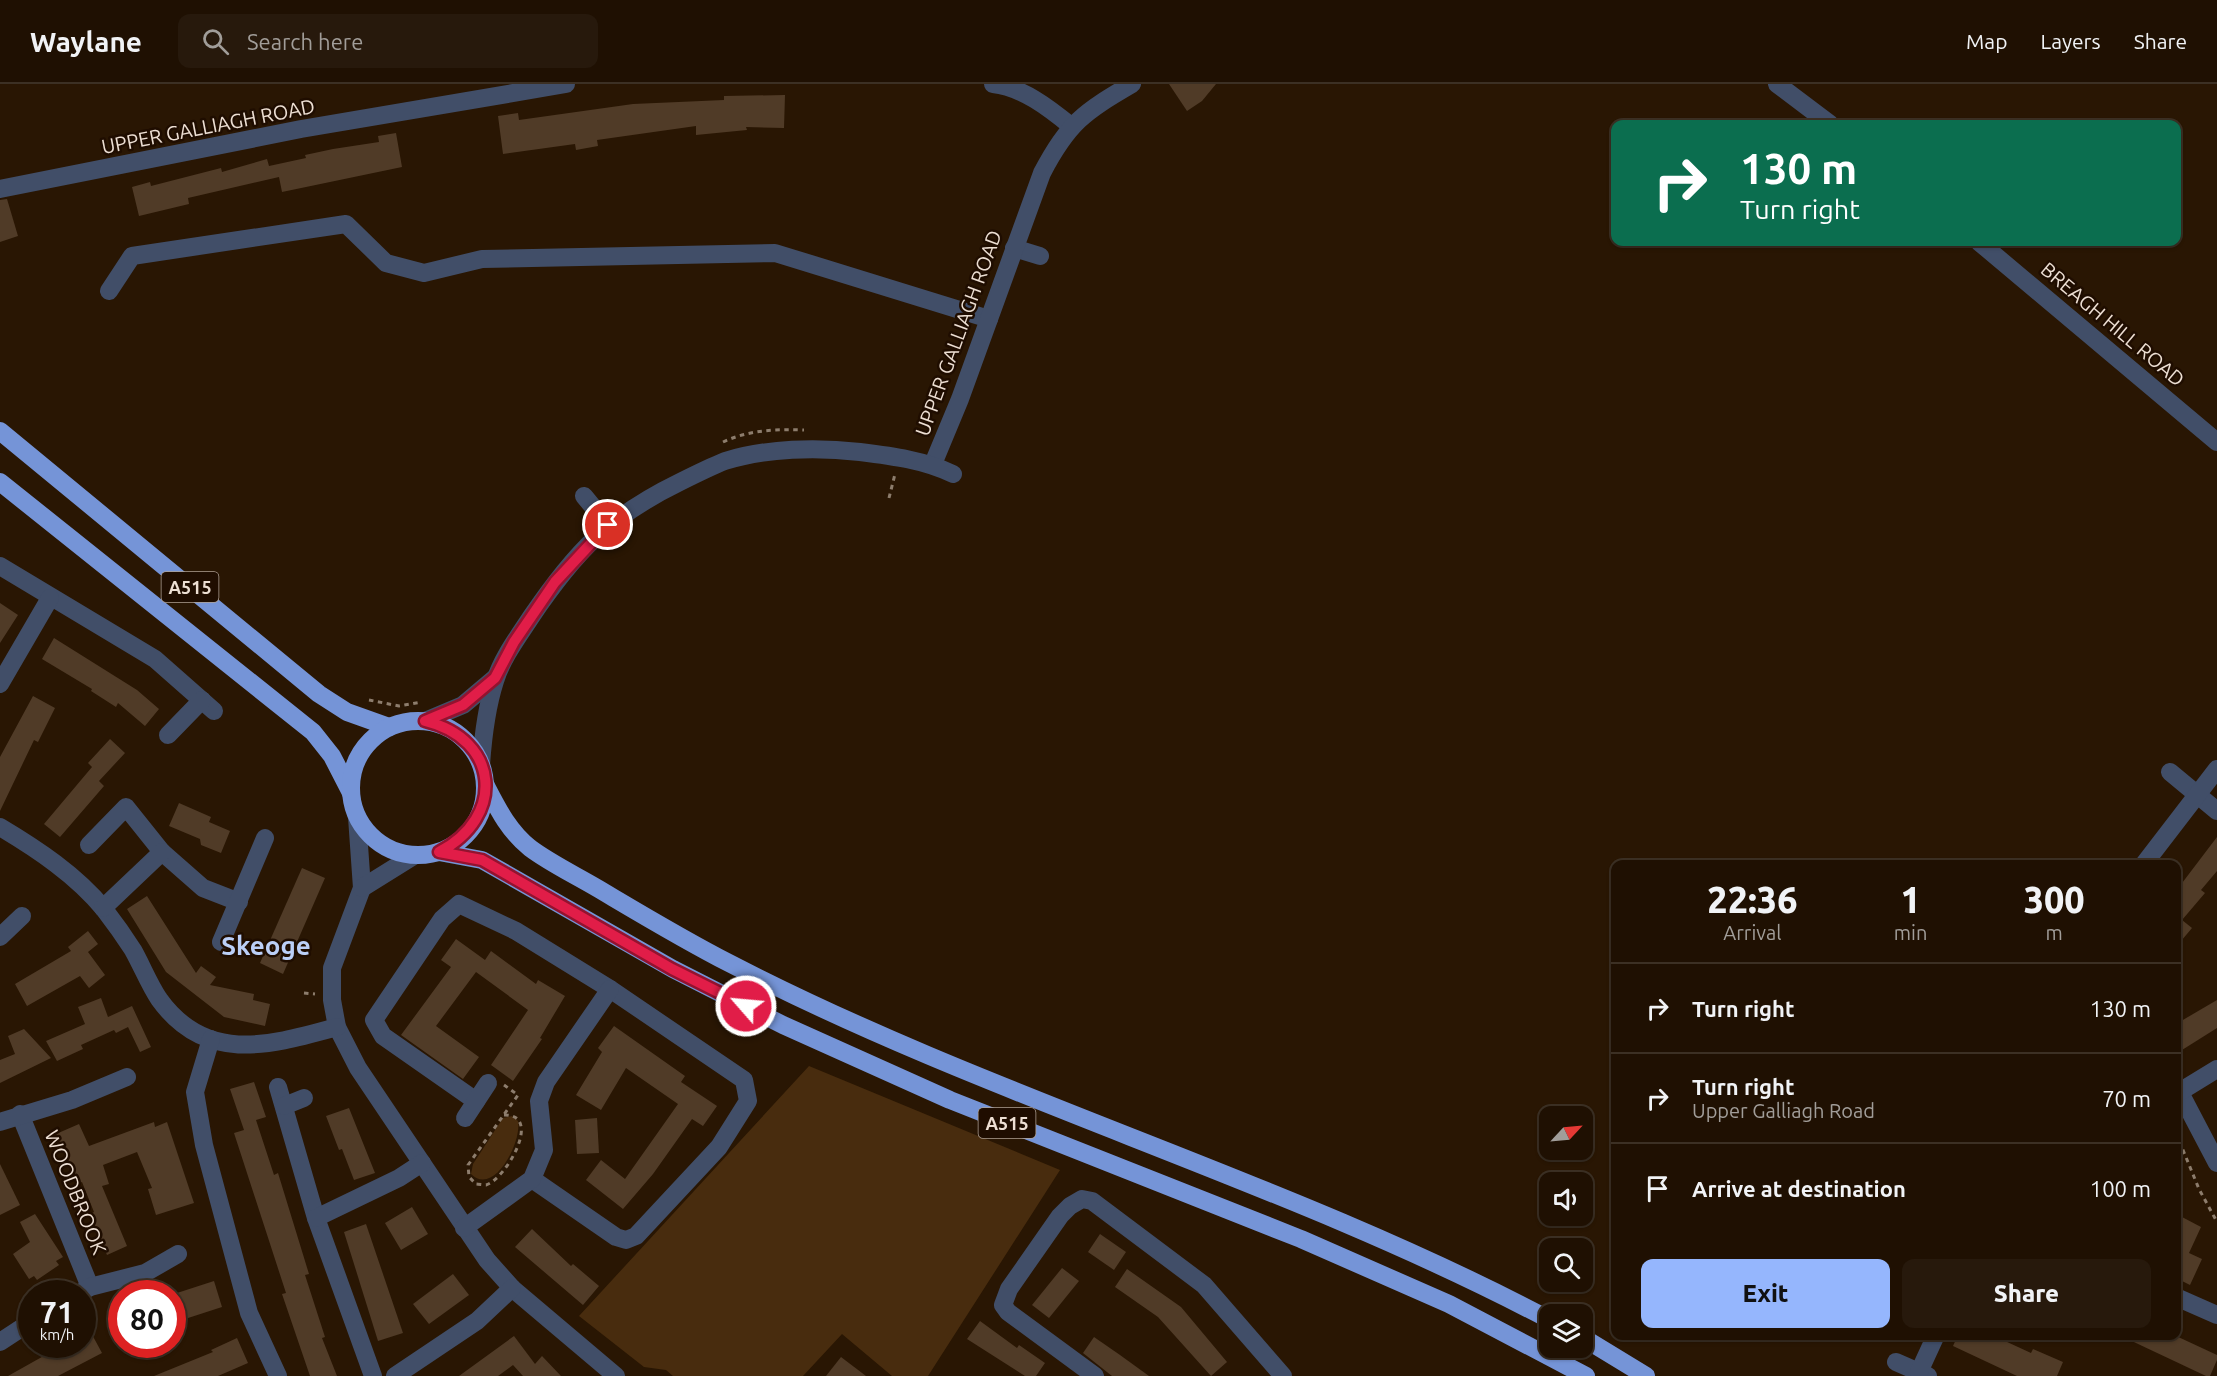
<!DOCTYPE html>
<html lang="en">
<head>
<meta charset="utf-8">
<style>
	:root { --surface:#1f1002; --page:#27190c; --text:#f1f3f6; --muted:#a19d99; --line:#3c3024; --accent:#95b6fd }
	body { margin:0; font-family:Ubuntu,sans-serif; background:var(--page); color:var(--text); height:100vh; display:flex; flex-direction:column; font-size:22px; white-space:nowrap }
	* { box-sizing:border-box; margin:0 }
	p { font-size:20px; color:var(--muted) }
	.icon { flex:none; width:33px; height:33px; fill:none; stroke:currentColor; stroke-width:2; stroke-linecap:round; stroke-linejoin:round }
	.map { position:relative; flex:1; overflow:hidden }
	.sheet { position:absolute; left:1611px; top:776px; width:570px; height:480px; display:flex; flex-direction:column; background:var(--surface); border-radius:12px; box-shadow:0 2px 4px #0004,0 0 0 2px var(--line) }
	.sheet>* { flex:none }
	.hud { position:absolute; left:1611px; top:36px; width:570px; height:126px; border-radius:12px; box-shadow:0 2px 4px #0004,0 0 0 2px var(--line); background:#0b6e4f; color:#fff; overflow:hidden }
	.needle { width:39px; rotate:64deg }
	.tools { position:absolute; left:1539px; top:1022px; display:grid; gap:12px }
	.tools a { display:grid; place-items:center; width:54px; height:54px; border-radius:12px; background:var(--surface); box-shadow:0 2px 4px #0004,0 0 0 2px var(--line); font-size:30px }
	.speed { position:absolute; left:18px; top:1196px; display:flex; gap:12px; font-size:30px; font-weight:700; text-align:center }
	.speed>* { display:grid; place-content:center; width:78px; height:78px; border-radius:50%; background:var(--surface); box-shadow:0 2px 4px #0004,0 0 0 2px var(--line); line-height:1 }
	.speed small { font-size:15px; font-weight:400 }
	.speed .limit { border:9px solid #d22; background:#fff; color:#111 }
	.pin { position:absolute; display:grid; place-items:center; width:51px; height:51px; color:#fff; margin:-26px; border:3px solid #fff; border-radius:50%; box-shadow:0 2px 6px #0007 }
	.me { position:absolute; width:66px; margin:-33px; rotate:297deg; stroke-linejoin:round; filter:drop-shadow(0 0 4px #0008) }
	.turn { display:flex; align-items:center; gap:21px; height:126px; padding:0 30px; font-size:27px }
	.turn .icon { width:78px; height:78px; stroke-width:2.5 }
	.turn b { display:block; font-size:42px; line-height:51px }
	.eta { display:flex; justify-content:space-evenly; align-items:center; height:102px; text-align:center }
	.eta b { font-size:36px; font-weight:800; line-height:42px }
	.cta { display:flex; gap:12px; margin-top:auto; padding:12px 30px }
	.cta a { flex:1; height:69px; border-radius:12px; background:var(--accent); color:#111; font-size:24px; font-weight:800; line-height:69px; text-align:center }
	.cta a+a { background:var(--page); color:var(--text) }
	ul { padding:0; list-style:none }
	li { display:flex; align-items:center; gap:18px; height:90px; padding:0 30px; border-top:2px solid var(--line) }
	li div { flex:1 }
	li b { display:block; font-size:22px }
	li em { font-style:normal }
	header { display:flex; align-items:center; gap:36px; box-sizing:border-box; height:84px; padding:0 30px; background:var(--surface); border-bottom:2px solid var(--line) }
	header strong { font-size:28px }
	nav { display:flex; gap:33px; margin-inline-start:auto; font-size:21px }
	.search { width:420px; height:54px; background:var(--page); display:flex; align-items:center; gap:15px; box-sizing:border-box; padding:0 21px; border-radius:12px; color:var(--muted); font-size:22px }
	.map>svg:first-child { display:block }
	.green { fill:#482c0e }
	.building { fill:#503b27 }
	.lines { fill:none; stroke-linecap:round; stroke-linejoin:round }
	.path { stroke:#8d7d6d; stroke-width:3; stroke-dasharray:4.5 4.5; stroke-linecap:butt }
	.minor { stroke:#414e68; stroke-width:18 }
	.highway { stroke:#7594d7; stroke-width:18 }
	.route-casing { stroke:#92132f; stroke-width:15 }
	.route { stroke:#e11d48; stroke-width:10 }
	.labels { text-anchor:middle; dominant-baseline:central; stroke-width:5; stroke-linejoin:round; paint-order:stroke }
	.shield { fill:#1f0d00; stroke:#afa094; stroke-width:1.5 }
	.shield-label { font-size:18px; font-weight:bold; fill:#eddfd3 }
	.street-label { font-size:20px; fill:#eddfd3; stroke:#1f0d00 }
	.district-label { font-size:26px; font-weight:bold; fill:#bbcff7; stroke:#1f0d00 }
</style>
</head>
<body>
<header>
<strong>Waylane</strong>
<div class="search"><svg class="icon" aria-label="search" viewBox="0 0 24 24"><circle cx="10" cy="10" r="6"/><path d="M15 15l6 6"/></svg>Search here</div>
<nav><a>Map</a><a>Layers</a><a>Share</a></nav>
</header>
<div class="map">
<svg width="2217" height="1292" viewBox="0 0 2217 1292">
	<rect width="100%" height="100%" fill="#291603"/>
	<!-- green -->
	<g class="green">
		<polygon points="809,982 1060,1086 928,1292 892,1292 842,1250 803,1292 673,1292 666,1286 644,1283 579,1232"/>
		<path d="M512,1032l6,5c4,21 -24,76 -47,53l2,-10 30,-46z"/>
	</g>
	<!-- building -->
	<g class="building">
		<polygon points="1169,0 1216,0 1202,17 1187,27"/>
		<polygon points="785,11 784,44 746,43 747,46 696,51 696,42 597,56 598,62 576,66 575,60 503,70 498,32 518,29 519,36 633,20 724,16 724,12"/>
		<polygon points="396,49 402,83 282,108 279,93 188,114 189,120 139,132 132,103 150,98 151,102 221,84 222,88 267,75 269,82 306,74 305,71 333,65 379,58 378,52"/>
		<polygon points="7,115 18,152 0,158 0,116"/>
		<polygon points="0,519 18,531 0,559"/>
		<polygon points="54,554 137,606 159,625 145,642 118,619 116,623 91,607 92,605 42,575"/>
		<polygon points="33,612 55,624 38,658 34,656 0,727 0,673"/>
		<polygon points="110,655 125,669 99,697 104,702 60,753 44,740 92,683 88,679"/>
		<polygon points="179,719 211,733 209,738 230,747 221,769 201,761 200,755 169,742"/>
		<polygon points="2217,753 2217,787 2201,806 2205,809 2182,836 2192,844 2176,863 2176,807"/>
		<polygon points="302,784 325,794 283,890 260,879"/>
		<polygon points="147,812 196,889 201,882 216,893 210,901 254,910 253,916 270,920 265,942 224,933 166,888 127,825"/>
		<polygon points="88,847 98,860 88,868 105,891 89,904 80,892 27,922 15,900 71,867 68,863"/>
		<polygon points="456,855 485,876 491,867 536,900 538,896 565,912 540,954 542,955 513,997 491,981 528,926 476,888 436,942 479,973 463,995 401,951 451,883 441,876"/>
		<polygon points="101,914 108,933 132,922 151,963 140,968 128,943 116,949 114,946 81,961 83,965 57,977 46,957 85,940 78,923"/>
		<polygon points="2217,916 2217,944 2182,966 2176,957 2176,940"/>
		<polygon points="614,942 685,992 681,998 717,1022 703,1042 692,1035 653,1090 623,1125 586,1096 601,1076 625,1095 678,1020 626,984 601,1026 576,1011 602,968 598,964"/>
		<polygon points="24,945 51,974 0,999 0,976 15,970 8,952"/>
		<polygon points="254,998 266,1033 256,1036 274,1091 278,1089 309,1190 305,1191 325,1253 322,1254 337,1292 310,1292 282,1210 286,1209 234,1049 244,1046 230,1005"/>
		<polygon points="349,1024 375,1089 354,1096 342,1065 339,1066 326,1032"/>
		<polygon points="597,1034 599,1069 577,1070 575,1036"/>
		<polygon points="154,1038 155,1043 167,1038 194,1119 156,1131 148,1105 152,1104 137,1068 103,1081 109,1100 102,1102 127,1162 107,1171 90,1130 94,1128 82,1098 79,1099 56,1050 79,1040 89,1062"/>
		<polygon points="0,1080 20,1121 0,1131"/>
		<polygon points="412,1123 428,1150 401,1166 385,1139"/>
		<polygon points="35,1130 63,1173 56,1177 59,1181 37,1196 34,1192 29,1195 13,1170 30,1158 20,1138"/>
		<polygon points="2182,1133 2201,1143 2189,1169 2202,1175 2190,1201 2176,1194 2176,1144"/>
		<polygon points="366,1140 403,1249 378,1257 344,1148"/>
		<polygon points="532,1145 571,1182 573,1180 599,1202 583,1221 515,1163"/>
		<polygon points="1100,1150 1126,1168 1114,1186 1088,1168"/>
		<polygon points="1062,1184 1079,1197 1049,1234 1032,1221"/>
		<polygon points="1127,1185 1181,1223 1227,1278 1211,1292 1158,1233 1115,1203"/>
		<polygon points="453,1190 469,1211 429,1240 413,1220"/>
		<polygon points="214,1197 222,1223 185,1235 177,1209"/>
		<polygon points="82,1232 102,1269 58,1292 8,1292 65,1260 82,1260"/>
		<polygon points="980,1237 1017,1264 1019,1261 1045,1279 1036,1292 1025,1292 967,1255"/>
		<polygon points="1958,1251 1992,1251 2031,1269 2033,1265 2063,1278 2057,1292 2017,1292 1953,1262"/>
		<polygon points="2119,1251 2174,1251 2217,1271 2217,1276 2210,1292 2206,1292"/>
		<polygon points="514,1252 535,1280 542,1272 561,1292 523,1292 513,1281 498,1292 459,1292"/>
		<polygon points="1094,1253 1120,1271 1149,1292 1112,1292 1083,1269"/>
		<polygon points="237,1254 248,1279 218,1292 154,1292 213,1268 211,1266"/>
		<polygon points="841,1273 866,1292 826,1292"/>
	</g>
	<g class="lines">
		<!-- path -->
		<g class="path">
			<path d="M723,358c26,-12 52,-13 81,-12"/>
			<polyline points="889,414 895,390"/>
			<polyline points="369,616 399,622 422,618"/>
			<polyline points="304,909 315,910"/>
			<polyline points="504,1001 518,1011"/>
			<path d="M504,1031c40,-1 1,65 -18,70 -1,0 -9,-1 -10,-1l-7,-7 -1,-12 50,-70"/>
			<polyline points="2176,1049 2199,1105 2217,1138"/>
		</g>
		<!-- minor -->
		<g class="minor">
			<path d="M993,0c29,3 56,24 78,42"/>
			<polyline points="1777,0 1830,40"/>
			<polyline points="0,105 301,45 566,0"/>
			<polyline points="1979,158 2217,358"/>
			<polyline points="1014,164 1040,172"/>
			<polyline points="109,207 132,172 346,140 386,179 424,189 482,175 775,169 989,235"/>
			<path d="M933,380l27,-65 82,-226c26,-50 42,-61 90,-89"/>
			<polyline points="584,412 608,441"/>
			<polyline points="0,482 155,575 214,627"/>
			<polyline points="0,600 50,514"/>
			<polyline points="425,637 463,621 495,594"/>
			<polyline points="168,651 202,616"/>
			<path d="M481,681c2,-29 5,-56 14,-84 7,-23 23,-44 36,-64 44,-65 77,-100 149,-135 14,-7 30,-15 45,-21 42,-13 92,-14 135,-9 32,4 64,8 93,22"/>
			<polyline points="2170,688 2217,727"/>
			<polyline points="357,733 362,804 332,884 332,916 337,943 358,984 487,1176 512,1204 616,1292"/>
			<path d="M0,743c37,22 76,48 104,82 10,13 20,27 29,41 9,16 16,34 26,49 47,66 112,46 178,28"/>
			<polyline points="89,761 126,723 162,768 203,804 239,818"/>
			<polyline points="2144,780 2217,685"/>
			<polyline points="362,804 415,771"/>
			<polyline points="103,824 162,768"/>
			<polyline points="0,853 22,832"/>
			<polyline points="221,858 265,754"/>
			<polyline points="211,955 195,1008 204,1061 249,1229 278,1292"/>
			<polyline points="2176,1001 2217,1079"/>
			<polyline points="278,1003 316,1134 373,1292"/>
			<polyline points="2181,1007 2217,985"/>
			<polyline points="476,1017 383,952 374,936 442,835 459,820 516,847 610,905 744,996 748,1017 719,1063 636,1152 626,1156 616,1153 532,1095"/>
			<polyline points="284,1022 304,1014"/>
			<polyline points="20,1030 90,1203"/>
			<polyline points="465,1034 488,999"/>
			<polyline points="0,1038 72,1016 127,993"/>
			<polyline points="316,1134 399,1094 422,1079"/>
			<polyline points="464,1144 532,1095 544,1066 539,1017 546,998 610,905"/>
			<polyline points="80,1209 90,1203 145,1189 178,1170"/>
			<polyline points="2176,1213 2217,1231"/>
			<polyline points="0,1258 32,1237"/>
			<polyline points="1896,1278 1928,1292"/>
			<polyline points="1919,1288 1936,1251"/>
			<polyline points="395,1292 477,1237 512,1204"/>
			<polyline points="1095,1292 1008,1228 1003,1221 1009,1205 1060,1132 1070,1122 1082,1115 1092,1117 1204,1201 1283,1292"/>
		</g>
		<!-- highway -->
		<g class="highway">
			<polyline points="0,347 319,610 347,628 389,643"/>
			<polyline points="0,398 313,648 332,672 351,709"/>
			<circle cx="418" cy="704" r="67"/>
			<path d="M485,700c13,25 23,46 45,64 20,15 45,27 67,40 44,26 87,52 132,75 265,137 556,217 821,357"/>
			<polyline points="439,768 482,776 673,885 783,941 950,1016 1301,1155 1449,1220 1586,1292"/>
			<polyline points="1582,1253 1646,1292"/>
		</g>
	</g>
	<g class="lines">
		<!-- route casing -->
		<g class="route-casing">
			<path id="route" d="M608,441l-53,57 -41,60 -19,36 -32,27 -38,16c75,18 81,96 14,131l43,8 190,109 74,37"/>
		</g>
		<!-- route -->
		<use href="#route" class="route"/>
	</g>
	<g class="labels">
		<!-- shield labels -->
		<g class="shield">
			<rect x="161.5" y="488" width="57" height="30" rx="4.5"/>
			<rect x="978.5" y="1024" width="57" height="30" rx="4.5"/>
		</g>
		<g class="shield-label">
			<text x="190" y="503">A515</text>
			<text x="1007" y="1039">A515</text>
		</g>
		<!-- street labels -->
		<g class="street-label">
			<text transform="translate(208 42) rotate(-11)">UPPER GALLIAGH ROAD</text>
			<text transform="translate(2113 240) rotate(40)">BREAGH HILL ROAD</text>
			<text transform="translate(958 249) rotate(-70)">UPPER GALLIAGH ROAD</text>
			<text transform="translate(76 1108) rotate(68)">WOODBROOK</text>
		</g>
		<!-- district labels -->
		<g class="district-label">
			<text x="266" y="861">Skeoge</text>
		</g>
	</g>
</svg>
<div class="tools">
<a><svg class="needle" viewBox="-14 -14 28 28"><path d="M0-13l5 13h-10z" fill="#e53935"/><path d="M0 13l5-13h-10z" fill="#a19d99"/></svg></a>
<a><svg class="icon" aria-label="sound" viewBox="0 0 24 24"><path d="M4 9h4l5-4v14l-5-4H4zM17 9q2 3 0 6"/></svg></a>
<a><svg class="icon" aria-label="search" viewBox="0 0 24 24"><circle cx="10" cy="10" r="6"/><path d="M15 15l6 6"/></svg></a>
<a><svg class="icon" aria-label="layers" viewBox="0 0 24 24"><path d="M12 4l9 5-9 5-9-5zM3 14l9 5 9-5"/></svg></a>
</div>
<div class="speed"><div>71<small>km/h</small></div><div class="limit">80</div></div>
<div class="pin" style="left:608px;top:441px;background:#d93025"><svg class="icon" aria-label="arrive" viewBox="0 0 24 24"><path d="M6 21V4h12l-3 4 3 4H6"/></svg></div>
<svg class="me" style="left:746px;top:922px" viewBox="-20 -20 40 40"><circle r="17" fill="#e11d48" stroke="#fff" stroke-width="3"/><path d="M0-11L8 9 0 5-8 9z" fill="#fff"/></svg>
<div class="hud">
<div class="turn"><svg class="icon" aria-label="right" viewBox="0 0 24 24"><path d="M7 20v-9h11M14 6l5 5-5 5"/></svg><div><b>130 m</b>Turn right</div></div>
</div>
<section class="sheet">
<div class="eta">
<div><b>22:36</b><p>Arrival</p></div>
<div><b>1</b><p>min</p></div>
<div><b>300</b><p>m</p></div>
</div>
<ul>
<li><svg class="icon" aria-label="right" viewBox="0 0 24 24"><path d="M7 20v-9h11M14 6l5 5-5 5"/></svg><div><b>Turn right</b></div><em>130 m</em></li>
<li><svg class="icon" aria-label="right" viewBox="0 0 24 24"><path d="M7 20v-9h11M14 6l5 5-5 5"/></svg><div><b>Turn right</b><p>Upper Galliagh Road</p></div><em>70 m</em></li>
<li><svg class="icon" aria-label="arrive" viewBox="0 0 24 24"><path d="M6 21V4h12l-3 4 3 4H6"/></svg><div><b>Arrive at destination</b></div><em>100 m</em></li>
</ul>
<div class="cta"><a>Exit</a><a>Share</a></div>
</section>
</div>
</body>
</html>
